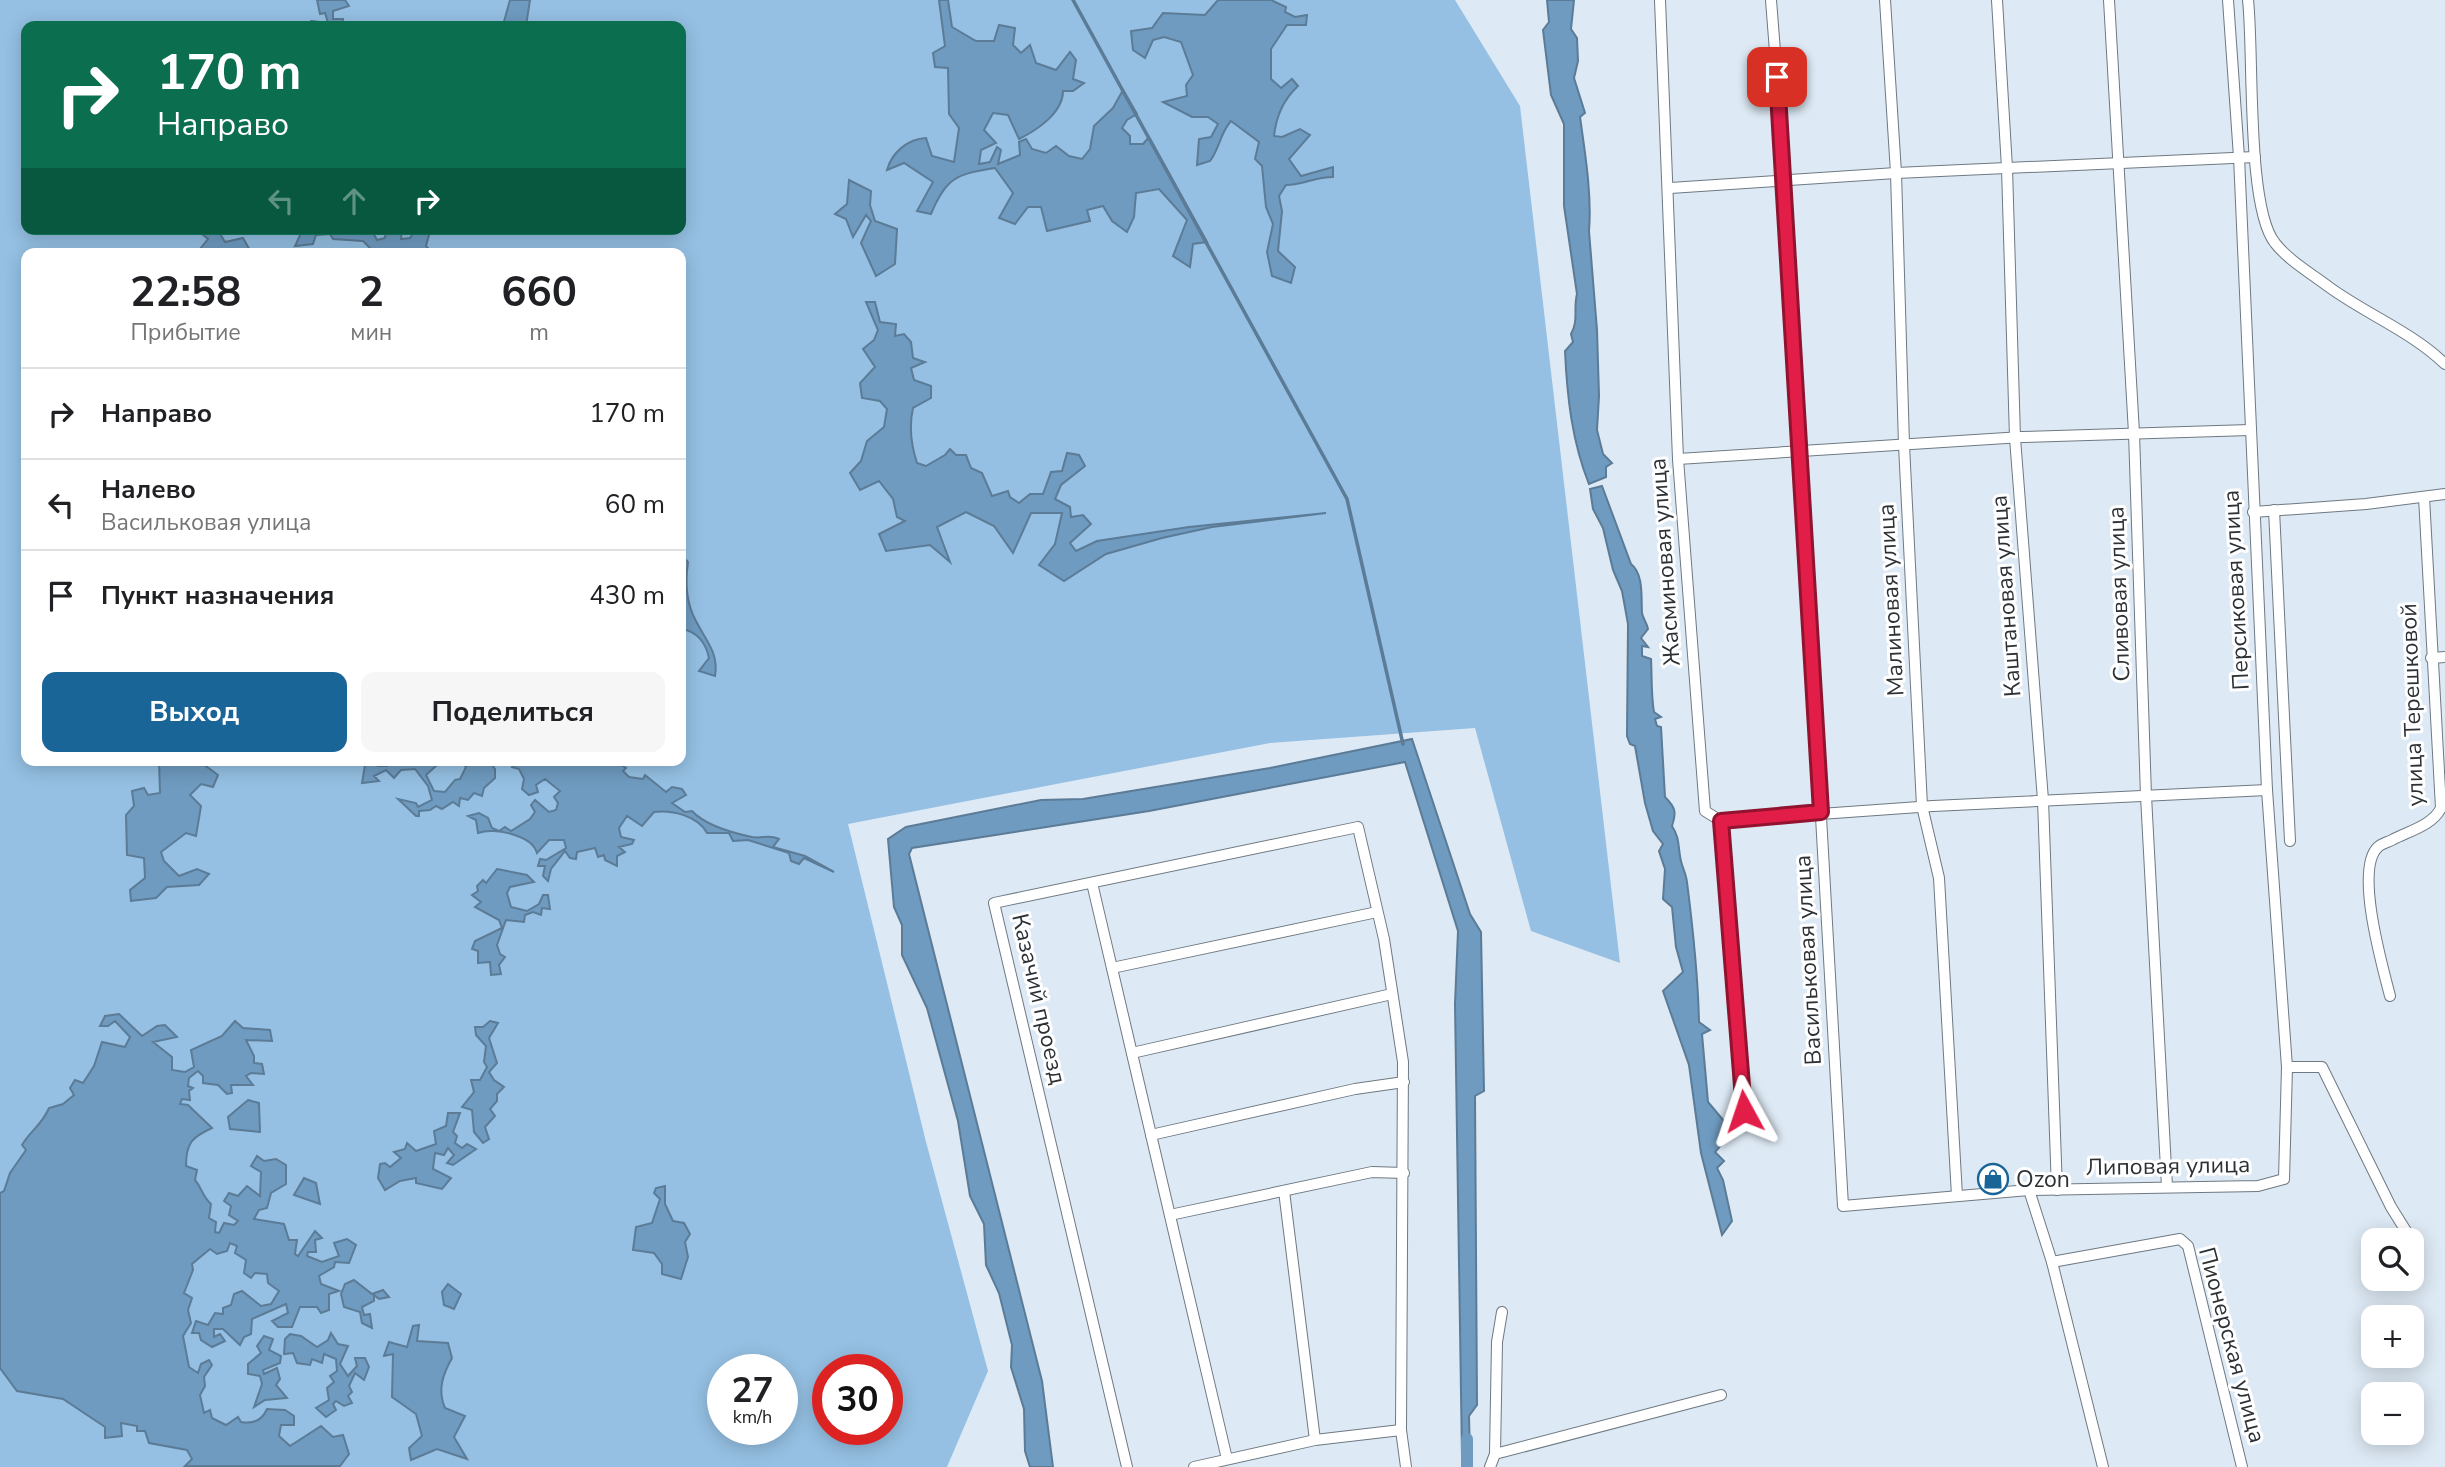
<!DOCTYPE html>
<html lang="ru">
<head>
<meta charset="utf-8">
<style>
	:root { --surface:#fff; --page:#f6f6f6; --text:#202124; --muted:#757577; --line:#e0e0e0; --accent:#1a6598 }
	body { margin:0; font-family:"Nunito Sans",sans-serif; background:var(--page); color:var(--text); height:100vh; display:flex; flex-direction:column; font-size:26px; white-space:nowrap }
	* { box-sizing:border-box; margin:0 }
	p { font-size:23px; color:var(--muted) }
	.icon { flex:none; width:38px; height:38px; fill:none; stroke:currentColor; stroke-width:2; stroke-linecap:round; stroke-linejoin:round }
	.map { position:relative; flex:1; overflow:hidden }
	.side { position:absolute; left:21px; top:248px; width:665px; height:518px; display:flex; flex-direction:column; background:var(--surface); border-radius:14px; box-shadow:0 4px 18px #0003 }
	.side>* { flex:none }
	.guide { position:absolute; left:21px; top:21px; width:665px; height:214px; border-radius:14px; box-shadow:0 4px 18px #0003; background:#0b6e4f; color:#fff; overflow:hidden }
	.controls { position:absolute; left:2361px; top:1228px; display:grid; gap:14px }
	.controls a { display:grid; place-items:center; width:63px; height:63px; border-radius:14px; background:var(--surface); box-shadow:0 4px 18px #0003; font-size:35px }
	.speed { position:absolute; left:707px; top:1354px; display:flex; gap:14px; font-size:35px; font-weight:700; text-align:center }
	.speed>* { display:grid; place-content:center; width:91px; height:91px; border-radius:50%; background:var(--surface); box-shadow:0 4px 18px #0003; line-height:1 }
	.speed small { font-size:18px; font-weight:400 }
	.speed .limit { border:10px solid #d22; background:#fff; color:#111 }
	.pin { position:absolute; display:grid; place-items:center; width:60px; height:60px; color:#fff; margin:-30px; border-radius:14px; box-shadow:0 4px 10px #0006 }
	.me { position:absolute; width:77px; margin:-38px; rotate:355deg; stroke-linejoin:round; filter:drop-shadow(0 0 5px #0008) }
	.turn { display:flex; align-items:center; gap:24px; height:147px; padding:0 21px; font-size:32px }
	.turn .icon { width:91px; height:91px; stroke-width:2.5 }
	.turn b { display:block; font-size:49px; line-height:60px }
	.lanes { display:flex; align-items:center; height:66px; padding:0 21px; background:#0003; justify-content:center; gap:35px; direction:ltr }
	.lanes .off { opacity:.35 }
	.eta { display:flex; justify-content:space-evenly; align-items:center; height:119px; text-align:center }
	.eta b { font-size:42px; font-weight:700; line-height:49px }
	.button { display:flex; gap:14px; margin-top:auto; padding:14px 21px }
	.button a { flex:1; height:80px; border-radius:14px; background:var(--accent); color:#fff; font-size:28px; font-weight:700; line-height:80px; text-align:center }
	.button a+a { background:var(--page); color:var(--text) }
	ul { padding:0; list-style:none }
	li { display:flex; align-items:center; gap:21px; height:91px; padding:0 21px; border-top:2px solid var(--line) }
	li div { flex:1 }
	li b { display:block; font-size:26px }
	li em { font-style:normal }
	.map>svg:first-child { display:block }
	.green { fill:#95c0e3; fill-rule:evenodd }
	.water { fill:#6f9bc0; stroke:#5b7b96; stroke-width:2 }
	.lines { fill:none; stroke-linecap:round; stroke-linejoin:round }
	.stream { stroke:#5b7b96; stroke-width:3.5 }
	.canal { stroke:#6f9bc0; stroke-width:12 }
	.minor-casing { stroke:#6e7982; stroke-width:12 }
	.minor { stroke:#fff; stroke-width:10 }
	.route-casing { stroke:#92132f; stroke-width:18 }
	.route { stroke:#e11d48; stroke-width:12 }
	.labels { text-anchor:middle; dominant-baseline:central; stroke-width:6; stroke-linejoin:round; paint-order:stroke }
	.street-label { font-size:23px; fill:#2c3135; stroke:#fff }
	.poi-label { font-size:23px; fill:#2c3135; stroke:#fff; text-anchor:start }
</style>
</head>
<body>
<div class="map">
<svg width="2445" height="1467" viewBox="0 0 2445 1467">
	<rect width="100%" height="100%" fill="#dde9f4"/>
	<!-- green -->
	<path class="green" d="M0,0h1455l65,106 100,857 -89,-32 -56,-203 -205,15 -422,81 78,318 62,229 -41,96h-947zM26,26h655v203h-655zM26,254h655v507h-655zM723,1370h59v60h-59zM828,1370h59v60h-59z"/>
	<!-- water -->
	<g class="water">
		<polygon points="317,0 345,0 349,6 333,11 333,19 343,19 342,26 316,26 312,21 328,23 325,13 320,14"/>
		<polygon points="510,0 530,0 526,26 503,25"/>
		<path d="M939,0h9l4,27 24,14h18l5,-16 16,3 -2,17 8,8 9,-8 6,18 20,7 14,-18 6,8 -3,19 11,4 -11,8h-10c0,22 -26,39 -44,48l-11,-24 -15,-2 -9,17 12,13 -15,7 -2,14 11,-2 7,-15 4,3 -3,14 22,-9 -1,-13 7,-3 6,10 14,4 10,-7 13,10 13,3 8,-10 4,-23 19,-18 10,-18 14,24 -10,6 -5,8 8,8v8h13l6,-7 58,105 -14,2 -3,23 -17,-11 14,-36 -28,-31 -23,4 -2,24 -7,15 -15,-11 -9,-15 -16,4 3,11 -43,10 -6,-24h-13l-13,17 -16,-6 14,-25 -18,-25c-39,6 -49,10 -64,46l-14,-3 16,-29 -29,-19 -17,7c5,-18 21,-31 39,-32l6,18 22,6 5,-34 -10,-14 -1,-46 -13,-1 -2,-14 12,-7z"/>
		<path d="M1218,0h53l15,7 -1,5 10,5 12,-2 -1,10h-19l-16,24v30l10,9 11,-9 6,7c-14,13 -22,31 -24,50l8,1 18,-8 10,6 -21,24 12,17 32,-9v10c-19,0 -29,8 -47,8l-7,11 3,15 -4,40 17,16 -4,16 -19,-7 -5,-24 6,-28 -7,-17 -4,-41 -7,-7 4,-17 -28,-21c-11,12 -11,27 -21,40l-13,4 2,-26 12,-2 7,-13 -10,-7h-16l-29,-15 24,-6 -1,-11 7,-10 -12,-33 -17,-5 -11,3 -8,18 -12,-8 -2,-19 21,-3 11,-15 42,2z"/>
		<path d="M1547,0h27l-3,29 6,9 1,23 -4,17 11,35 -5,4c5,36 12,78 9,114l8,99 2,66 -2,34 6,24 9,9 -6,4v10l-17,7c-17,-42 -22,-88 -24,-133l8,-9 -2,-8c8,-14 2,-25 6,-40l-13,-88v-82l-13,-29 -8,-65 6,-8z"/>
		<polygon points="849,180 871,191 870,205 875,221 897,229 895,264 876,276 861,243 871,221 866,215 853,237 846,219 835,214 847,204"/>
		<polygon points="196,229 222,229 219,232 225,242 243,238 252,254 196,254 208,239"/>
		<polygon points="300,229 371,229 377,240 385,238 386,229 402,229 401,239 410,238 416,229 426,229 429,235 426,246 433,254 374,252 363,241 333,239 330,234 316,235 313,244 295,246 302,231"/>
		<path d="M866,302h9l5,20 16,2 -1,12 9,-2 7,8 2,16 12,4 -14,6 3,12 17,6v12l-18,10c-4,18 -2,37 4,55l9,3 19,-11 5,-6 6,6h10l5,13 11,5 10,23 16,-5 2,6 9,6 11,-9h13l8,-22 11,-1 5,-18 12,2 6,11 -24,19 -6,14 15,8 1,10 12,-2 8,9 -21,19 6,8 21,-10 92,-14 137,-14 -114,14 -50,11 -56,16 -42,27 -25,-16 16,-21 7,-31h-31l-18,40 -19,-27 -28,-14 -29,15 13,35 -20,-17 -44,6 -7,-17 26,-13 -8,-4 -4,-18 -14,-18 -19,9 -10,-17 11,-12 6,-20 17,-14 3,-18 -7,-8 -18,-3 -2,-15 15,-16 -12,-18 11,-9 4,-10z"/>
		<path d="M1602,486l29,78c13,10 10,34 11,49 1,6 5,10 6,16l-7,9 7,9 -6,-1v10l9,3c1,18 0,36 3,53l7,5 -6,2 2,7 4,1 4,70c10,10 12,15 7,29 7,11 6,17 8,30 1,9 6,17 7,26 6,47 11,93 12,140l11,8 -8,4 6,68 16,19 -5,15 6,5 -10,11 9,9 -7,7 6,12 9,41 -10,14 -21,-82 -12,-88 -26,-74 20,-19 -7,-25 -4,-40 -9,-8 2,-30 -6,-18 4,-7 -10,-13 -8,-28 -10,-57 -5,-2 -3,-8 1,-112 -6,-33 -9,-21 -10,-42 -10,-19 -3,-20z"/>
		<path d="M681,555l7,7c-3,20 -2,41 8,59 10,20 23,32 19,55l-16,-5 10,-13c-3,-15 -12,-27 -28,-29z"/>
		<polygon points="1412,739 1470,914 1481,932 1484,1091 1475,1096 1477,1405 1469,1416 1470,1456 1462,1456 1455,1004 1458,931 1405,762 1149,811 912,848 909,854 1042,1381 1053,1467 1030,1467 1025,1451 1024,1409 1011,1367 1012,1345 999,1293 986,1265 984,1224 970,1196 958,1121 927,1008 902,955 902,925 894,907 888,839 906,827 1041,800 1083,799 1270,768"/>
		<polygon points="159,761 199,761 218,775 213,787 201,784 190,795 201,806 196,836 186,833 161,852 164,861 179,876 197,869 209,874 199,885 167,887 156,898 131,901 130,890 145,878 144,858 127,855 126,815 134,806 132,791 144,788 148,795 160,793"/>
		<polygon points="362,761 380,761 378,766 387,766 387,761 430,761 436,766 426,775 434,791 445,792 455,780 460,779 466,767 460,761 490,762 495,769 495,778 484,788 482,796 474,793 468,800 460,798 459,806 453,802 442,809 436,806 430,810 419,811 419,816 416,816 398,799 416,803 418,807 432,800 428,786 415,769 401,770 394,778 386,770 374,776 379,781 362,783 365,765"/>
		<path d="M515,761h101l10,7 -3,3 6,6 14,2 2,-4 21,17 6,-5 10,2 4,6 -14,8 13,9 7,-1c13,14 41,22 60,26 11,2 16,-3 27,2l-6,8 32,9 29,16 -30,-14 -5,6 -8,-3 -2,-8 -41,-13 -15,1 -4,-8h-22c-9,-17 -34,-23 -53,-21l-12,14 -15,-10 -8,12 2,9 13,3 -2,4 -13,3 6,5 -8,4v10l-12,-6 -1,-5 -6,2 -3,-9 -18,4 -1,7 -6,-1 -5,-7 -14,18 -3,12 -5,-5 2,-10h-7l2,-7 6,1 20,-12 -2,-8h-15l-12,13c-5,-18 -43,-26 -59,-20l-2,-13 -8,-4 11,-3 9,5 4,10 7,3 6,-4 6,4 19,-12 5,-7 -4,-7 4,-5 14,12 7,-2 2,-7 -4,-6 6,-6 -15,-12 -9,6 2,7 -9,3 -7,-6 2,-10 -5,-10 -7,-2z"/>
		<polygon points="497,869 527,875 534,882 510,887 507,893 511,907 527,911 539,904 543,895 548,895 550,909 542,908 541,915 533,912 525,915 524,922 506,920 497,945 500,954 505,957 499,965 501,974 491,975 490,962 478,963 478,951 472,949 475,941 502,928 499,920 475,907 481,902 472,895 478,891 477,886 483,880 486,883"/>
		<path d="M119,1014l23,22 15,-10 8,-1 12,12 -24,5 19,15v13l13,2 9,-5 -3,-17 31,-14 13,-15 8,7 27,2 2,11 -26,-1 8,16v7l8,1 2,10 -13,-1 -5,3 7,9h-22l1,8 -5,1 -9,-9 -15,-2v-7l-5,-5 -9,7 -1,8 5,2 -4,3 1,9 -8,-1 -2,5 8,1 24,23c-20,9 -26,15 -26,38l11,4 -2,10c7,8 7,16 16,24l-2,14 7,4 -1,10 4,1 5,-10 10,2 4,-4 -9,-6 2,-9 -7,-5 5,-8 9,3 9,-10 13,10 1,-24 -10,-6 6,-10 7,5 12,-2 10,6v19l-15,9 -4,15 -8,2 -5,9 30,5 5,16h8l-2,14 3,2 17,-25 7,7 -7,2 1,12h-8l-1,4 15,6 17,-6 -5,-13 13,-4 9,6 -7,18 -14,-1 -1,5 -15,9 2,8 18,7 -10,3v16l-8,3 -4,-6h-17l-8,20h-14l-6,-6 16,-8 -2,-9 -34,15 -1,15 -7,3 -4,8 -17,-16h-9v8l6,-3 5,7 -13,6 -11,-7 -2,-7h-7l4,-12 12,4 7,-12 8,1v-6l8,-3 3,-11 8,-3 19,15 10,-2 8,-13 -11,-8 -1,-9 -12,-1 -4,5 -7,-5 2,-13 -11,-7 2,-7 -7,-3 -3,8 -10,3 -7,-5 -18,15 1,6 -9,23 8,5 -4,12 3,13 -8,13 6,31 9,6 3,-9 8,-4 3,5 -8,12 1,9 -5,9 4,18 6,-3 2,8 14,7 12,-8 3,5c11,2 21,-1 26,-13l18,1 9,6v9h-13l-2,11 11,10 31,-20 12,11 10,-2 6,19 -9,12h-155l7,-7 -5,-9 -38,-7 -4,-12h-8v-5l-16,-3 1,13 -17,2v-11l-42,-28 -46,-8 -17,-23v-175l4,-2 6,-18 16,-23 -4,-5c8,-14 20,-20 27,-37l14,-4 11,-9 -4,-7 5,-8 8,3 11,-17 8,-24 23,5 5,-10 -15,-16 -7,5h-8l5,-10z"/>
		<polygon points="490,1021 498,1023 489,1038 497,1063 489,1072 494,1080 504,1087 497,1094 497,1101 490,1109 495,1116 485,1127 489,1139 483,1143 474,1132 472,1110 462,1107 474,1092 471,1080 480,1080 487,1067 484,1062 486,1046 476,1035 475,1027 483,1027"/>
		<polygon points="248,1100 259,1103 260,1132 230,1129 228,1117"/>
		<polygon points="448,1113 460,1113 453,1132 457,1136 455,1143 462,1148 467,1144 476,1149 453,1165 447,1163 454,1155 448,1148 444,1155 435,1153 433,1169 451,1178 442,1189 416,1183 416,1178 400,1181 385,1190 378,1178 380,1164 385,1163 390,1167 401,1158 394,1152 405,1149 407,1143 416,1151 436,1144 434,1131 446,1126"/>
		<polygon points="304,1178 316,1183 320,1204 294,1195"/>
		<polygon points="665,1186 665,1204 673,1221 684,1223 690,1234 685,1242 688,1257 681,1279 662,1274 662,1264 654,1253 633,1250 636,1227 652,1223 660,1199 654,1193 656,1188"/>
		<polygon points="354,1280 372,1294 383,1290 389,1297 379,1299 374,1295 374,1301 362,1307 364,1315 370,1314 372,1328 362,1323 360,1312 344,1307 341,1294 345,1284"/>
		<polygon points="448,1284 461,1294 454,1309 444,1305 442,1292"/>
		<path d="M419,1325l-2,16 31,2 4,15c-9,16 -15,32 -7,50l20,8 -11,21 13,22 -30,-10 -26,11 -2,-12 13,-12 -6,-22 -24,-17 1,-43 -9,2 5,-14 18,5 6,-21z"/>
		<polygon points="331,1333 338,1344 348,1346 340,1364 348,1376 357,1366 355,1358 365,1358 369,1367 364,1380 355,1373 349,1386 352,1392 348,1396 352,1403 344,1406 336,1401 333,1404 336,1410 326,1417 316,1408 329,1400 327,1388 334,1382 330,1376 337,1371 336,1359 324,1354 322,1363 312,1359 310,1365 297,1363 293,1353 284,1354 285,1339 290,1334 301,1336 317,1347 328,1340"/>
		<polygon points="264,1336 273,1339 269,1350 281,1356 280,1363 263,1370 264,1374 277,1368 280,1379 276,1385 287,1398 265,1400 254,1407 262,1384 260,1376 248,1374 248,1364 261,1353 257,1346"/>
	</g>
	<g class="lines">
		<!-- stream -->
		<polyline class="stream" points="1073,0 1347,499 1403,744"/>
		<!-- canal -->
		<polyline class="canal" points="1467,1439 1467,1467"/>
		<!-- minor casing -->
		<g class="minor-casing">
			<g id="minor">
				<polyline points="1660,0 1678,459 1705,811 1721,821"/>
				<polyline points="1771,0 1785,180 1843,1206 2029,1190 2258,1186 2284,1179 2287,1067 2267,790 2239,157 2228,0"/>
				<polyline points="1885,0 1896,173 1904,445 1922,806 1939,878 1957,1196"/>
				<polyline points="1997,0 2007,168 2015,438 2043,800 2057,1190"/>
				<polyline points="2109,0 2134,433 2146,796 2167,1187"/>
				<path d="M2248,0c6,52 -2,207 27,243 13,17 37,31 54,44 37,27 83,45 116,77"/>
				<polyline points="1670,188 1896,173 2255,157"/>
				<polyline points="1678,459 2022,437 2250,430"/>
				<polyline points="2274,510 2290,841"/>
				<polyline points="2253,512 2366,504 2445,494"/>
				<polyline points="2431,658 2445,657"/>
				<polyline points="1721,821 1933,806 2267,790"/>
				<polyline points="1721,821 1744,1111"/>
				<polyline points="1092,883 1227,1459"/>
				<polyline points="1112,968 1377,912"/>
				<path d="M2390,996c-7,-28 -36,-127 -12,-149 3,-3 10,-5 14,-7 17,-9 41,-15 49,-32l-17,-311"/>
				<polyline points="1132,1053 1392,994"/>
				<polyline points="2287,1067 2322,1067 2391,1207 2411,1239"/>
				<polyline points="1151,1135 1355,1089 1404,1082"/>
				<polyline points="2029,1190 2052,1262 2103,1467"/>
				<polyline points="1284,1191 1315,1440"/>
				<polyline points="1170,1215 1372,1172 1404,1173"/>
				<polyline points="2052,1262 2180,1239 2188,1246 2242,1467"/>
				<polyline points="1495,1454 1721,1395"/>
				<polyline points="1127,1467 994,903 1358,827 1384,939 1403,1062 1401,1430 1406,1467"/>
				<polyline points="1194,1467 1315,1440 1401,1430"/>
				<polyline points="1490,1467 1495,1454 1497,1342 1502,1312"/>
			</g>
		</g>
		<!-- minor -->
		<use href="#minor" class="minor"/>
	</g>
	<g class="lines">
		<!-- route casing -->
		<g class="route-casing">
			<polyline id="route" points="1744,1111 1721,821 1821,812 1777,77"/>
		</g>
		<!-- route -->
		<use href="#route" class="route"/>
	</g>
	<!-- icons -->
	<defs>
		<g id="shop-ring" transform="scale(1.575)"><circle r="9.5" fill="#fff" stroke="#1a6598" stroke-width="1.5"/><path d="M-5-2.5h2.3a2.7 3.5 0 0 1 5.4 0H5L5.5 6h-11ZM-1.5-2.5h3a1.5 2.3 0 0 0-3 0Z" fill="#1a6598"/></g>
	</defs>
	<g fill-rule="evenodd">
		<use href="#shop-ring" x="1993" y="1179"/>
	</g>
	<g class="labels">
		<!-- street labels -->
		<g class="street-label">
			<text transform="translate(1665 562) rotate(-94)">Жасминовая улица</text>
			<text transform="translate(2236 590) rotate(-93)">Персиковая улица</text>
			<text transform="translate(2119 594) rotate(-92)">Сливовая улица</text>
			<text transform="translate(2006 596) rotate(-94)">Каштановая улица</text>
			<text transform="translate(1891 600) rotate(-93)">Малиновая улица</text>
			<text transform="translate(2412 705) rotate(-92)">улица Терешковой</text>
			<text transform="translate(1808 960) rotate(-93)">Васильковая улица</text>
			<text transform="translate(1039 999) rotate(77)">Казачий проезд</text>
			<text transform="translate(2168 1166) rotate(-1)">Липовая улица</text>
			<text transform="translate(2232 1345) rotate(75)">Пионерская улица</text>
		</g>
		<!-- poi labels -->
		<g class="poi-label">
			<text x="2016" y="1179">Ozon</text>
		</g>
	</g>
</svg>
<div class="controls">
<a><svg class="icon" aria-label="search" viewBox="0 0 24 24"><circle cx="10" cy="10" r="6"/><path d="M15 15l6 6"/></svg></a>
<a>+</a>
<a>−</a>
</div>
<div class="speed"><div>27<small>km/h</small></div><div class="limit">30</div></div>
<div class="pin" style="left:1777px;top:77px;background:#d93025"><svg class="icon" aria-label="arrive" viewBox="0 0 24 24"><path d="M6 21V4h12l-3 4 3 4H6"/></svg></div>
<svg class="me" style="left:1744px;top:1111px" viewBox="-20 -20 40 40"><path d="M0-17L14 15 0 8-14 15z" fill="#e11d48" stroke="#fff" stroke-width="4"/></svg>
<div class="guide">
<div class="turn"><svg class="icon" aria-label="right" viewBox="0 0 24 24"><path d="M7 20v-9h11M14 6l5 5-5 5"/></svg><div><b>170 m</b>Направо</div></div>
<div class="lanes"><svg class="icon off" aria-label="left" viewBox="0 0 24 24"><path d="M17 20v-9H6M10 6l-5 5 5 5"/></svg><svg class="icon off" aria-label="ahead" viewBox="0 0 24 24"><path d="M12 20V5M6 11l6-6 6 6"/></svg><svg class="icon" aria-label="right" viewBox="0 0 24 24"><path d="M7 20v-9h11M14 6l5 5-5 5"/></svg></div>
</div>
<section class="side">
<div class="eta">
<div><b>22:58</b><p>Прибытие</p></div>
<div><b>2</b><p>мин</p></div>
<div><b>660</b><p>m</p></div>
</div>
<ul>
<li><svg class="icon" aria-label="right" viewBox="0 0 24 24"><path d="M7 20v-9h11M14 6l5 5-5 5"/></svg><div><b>Направо</b></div><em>170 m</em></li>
<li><svg class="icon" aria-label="left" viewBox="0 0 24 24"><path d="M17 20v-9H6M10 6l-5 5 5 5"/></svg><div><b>Налево</b><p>Васильковая улица</p></div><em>60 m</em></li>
<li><svg class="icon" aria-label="arrive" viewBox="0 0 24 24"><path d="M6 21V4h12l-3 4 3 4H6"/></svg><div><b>Пункт назначения</b></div><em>430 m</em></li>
</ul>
<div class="button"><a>Выход</a><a>Поделиться</a></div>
</section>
</div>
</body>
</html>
